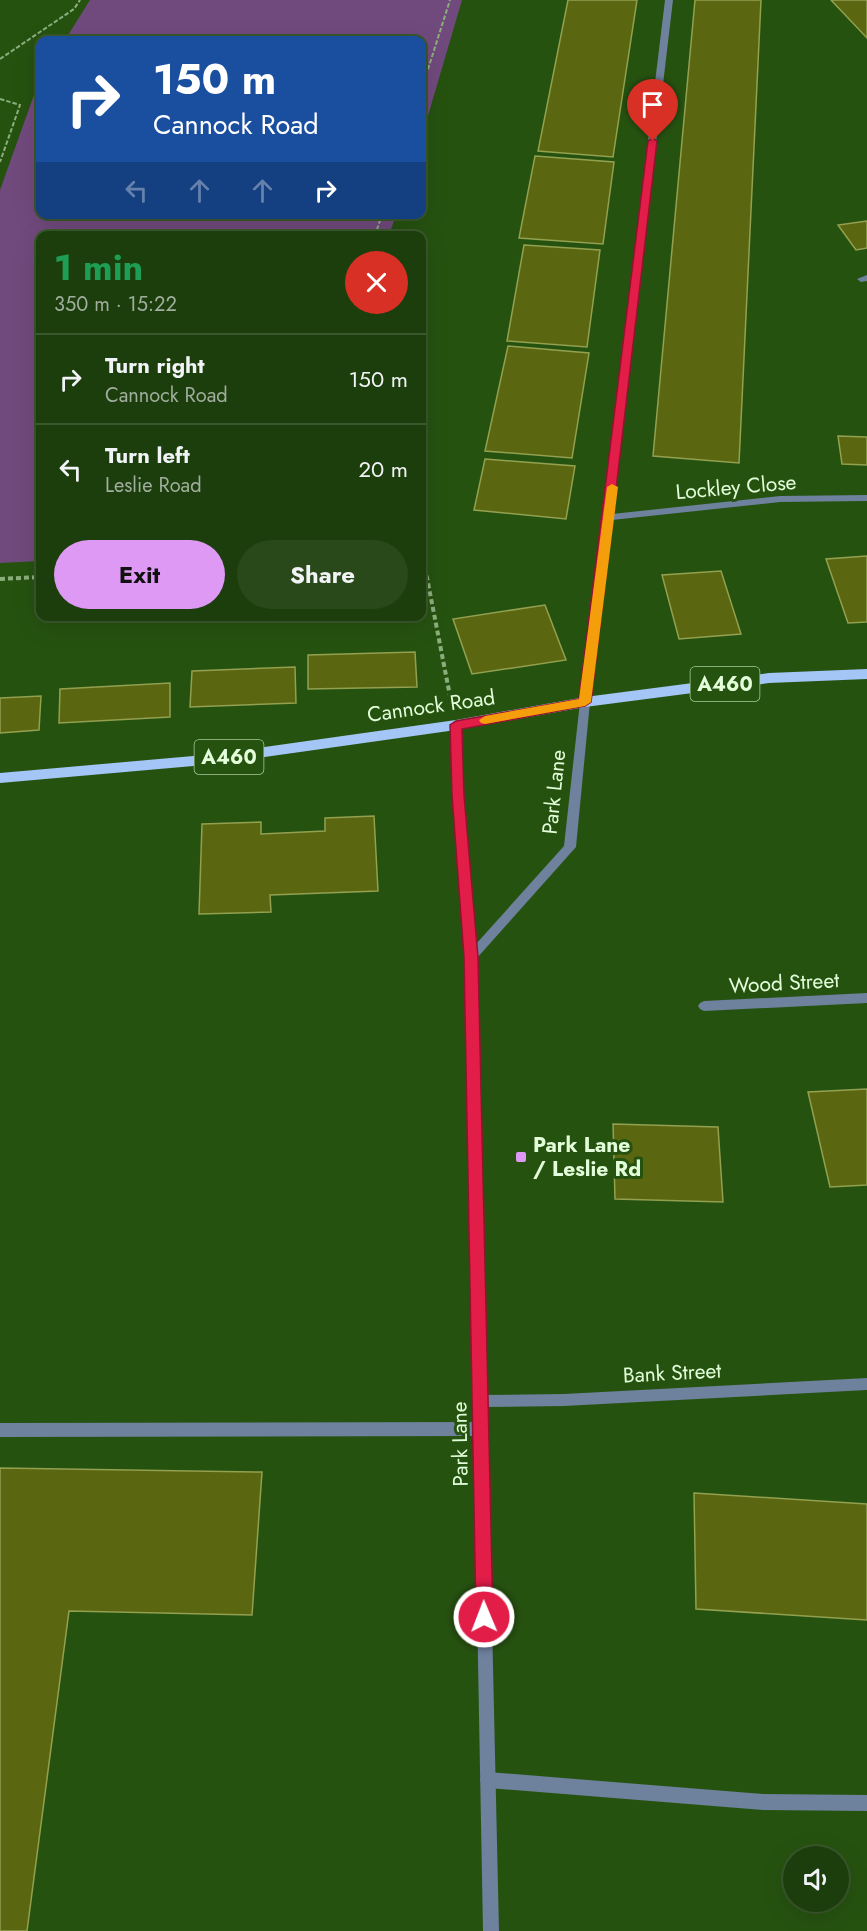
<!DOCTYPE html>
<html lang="en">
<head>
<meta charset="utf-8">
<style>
	:root { --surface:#1c3e0c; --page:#29491a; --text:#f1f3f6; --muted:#a0ae9d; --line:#3a572d; --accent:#dd99f3 }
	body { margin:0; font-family:Jost,sans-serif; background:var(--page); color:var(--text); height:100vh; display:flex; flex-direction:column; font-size:22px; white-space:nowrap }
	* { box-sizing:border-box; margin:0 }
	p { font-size:20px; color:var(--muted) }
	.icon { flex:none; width:33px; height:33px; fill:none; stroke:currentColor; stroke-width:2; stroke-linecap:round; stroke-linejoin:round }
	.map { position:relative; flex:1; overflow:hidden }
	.drawer { position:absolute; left:36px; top:231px; width:390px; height:390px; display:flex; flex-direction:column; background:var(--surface); border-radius:12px; box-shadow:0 6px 24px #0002,0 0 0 2px var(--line) }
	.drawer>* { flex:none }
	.banner { position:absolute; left:36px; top:36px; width:390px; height:183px; border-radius:12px; box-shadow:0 6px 24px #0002,0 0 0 2px var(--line); background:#1a4fa0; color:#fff; overflow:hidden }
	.buttons { position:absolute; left:783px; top:1846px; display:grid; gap:12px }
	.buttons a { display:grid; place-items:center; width:66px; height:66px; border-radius:50%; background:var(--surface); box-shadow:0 6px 24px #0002,0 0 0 2px var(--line); font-size:30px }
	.pin { position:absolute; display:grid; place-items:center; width:51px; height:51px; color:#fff; margin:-62px -26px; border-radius:50% 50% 50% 0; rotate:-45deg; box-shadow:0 0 6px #0007 }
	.pin .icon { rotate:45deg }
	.me { position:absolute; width:66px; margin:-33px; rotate:359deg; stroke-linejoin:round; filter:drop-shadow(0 0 4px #0008) }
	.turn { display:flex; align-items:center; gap:21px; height:126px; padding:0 18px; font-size:27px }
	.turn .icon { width:78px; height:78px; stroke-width:2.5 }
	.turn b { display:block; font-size:42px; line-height:51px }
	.lanes { display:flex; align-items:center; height:57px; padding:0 18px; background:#0003; justify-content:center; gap:30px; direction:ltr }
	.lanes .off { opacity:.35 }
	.round { display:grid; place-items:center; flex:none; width:63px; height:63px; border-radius:32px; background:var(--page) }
	.overview { display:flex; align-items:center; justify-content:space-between; height:102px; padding:0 18px }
	h1 { font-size:36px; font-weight:700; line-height:45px; color:#1e9e55 }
	.primary-button { display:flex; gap:12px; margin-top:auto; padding:12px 18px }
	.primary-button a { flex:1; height:69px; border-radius:36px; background:var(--accent); color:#111; font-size:24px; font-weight:700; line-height:69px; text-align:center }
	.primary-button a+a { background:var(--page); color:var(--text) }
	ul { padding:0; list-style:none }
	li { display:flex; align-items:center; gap:18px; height:90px; padding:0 18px; border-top:2px solid var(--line) }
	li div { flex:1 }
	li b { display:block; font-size:22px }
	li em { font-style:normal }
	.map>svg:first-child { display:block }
	.green { fill:#714a7d }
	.building { fill:#5b6710; stroke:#92a050; stroke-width:1.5 }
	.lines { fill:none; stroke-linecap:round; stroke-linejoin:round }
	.path-far1 { stroke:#8cae7d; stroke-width:2; stroke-dasharray:4.5 2; stroke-linecap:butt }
	.path { stroke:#8cae7d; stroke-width:4; stroke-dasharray:5 3; stroke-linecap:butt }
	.service { fill:#6e819d; fill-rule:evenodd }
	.minor { fill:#6e819d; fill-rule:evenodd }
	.tertiary { fill:#6e819d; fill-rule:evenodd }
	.trunk { fill:#a4c6f6; fill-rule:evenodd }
	.route { fill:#e11d48; stroke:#92132f; stroke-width:1.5 }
	.slow { fill:#f59e0b }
	.poi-dot { fill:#dd99f3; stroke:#265210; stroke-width:2 }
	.labels { text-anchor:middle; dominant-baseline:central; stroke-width:6; stroke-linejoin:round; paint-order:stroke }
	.shield { fill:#265210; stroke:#aaca9d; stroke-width:1.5 }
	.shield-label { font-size:20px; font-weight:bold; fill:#e3fdda }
	.street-label { font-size:21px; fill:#e3fdda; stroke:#265210 }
	.poi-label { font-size:21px; font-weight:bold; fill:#e3fdda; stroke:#265210; text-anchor:start }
</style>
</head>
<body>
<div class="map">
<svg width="867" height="1931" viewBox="0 0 867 1931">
	<rect width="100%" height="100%" fill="#265210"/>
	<!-- green -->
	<g class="green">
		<polygon points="90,0 462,0 422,136 422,40 65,40"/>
		<polygon points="40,78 40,214 396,215 389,235 40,236 40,561 0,563 0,190"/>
	</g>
	<!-- building -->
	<g class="building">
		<polygon points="568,0 637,0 613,157 538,151"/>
		<polygon points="695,0 761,0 739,463 653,456"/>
		<polygon points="831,0 867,0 867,38"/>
		<polygon points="535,156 614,162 603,244 519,238"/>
		<polygon points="867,221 867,248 856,250 838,225"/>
		<polygon points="524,245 600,250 587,347 507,341"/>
		<polygon points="508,346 589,353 572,458 485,451"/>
		<polygon points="838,436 867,437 867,465 842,464"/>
		<polygon points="485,459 575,466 566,519 474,510"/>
		<polygon points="867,556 867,622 848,623 826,559"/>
		<polygon points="721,571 741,634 679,639 662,575"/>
		<polygon points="545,605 566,660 472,674 453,619"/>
		<polygon points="415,652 417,687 308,689 308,655"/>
		<polygon points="295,667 296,703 190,707 192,671"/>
		<polygon points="170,683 170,717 59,723 60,689"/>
		<polygon points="41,696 39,730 0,733 0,698"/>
		<polygon points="374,816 378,891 270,895 271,912 199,914 202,824 261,822 261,834 325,831 325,818"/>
		<polygon points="867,1089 867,1185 830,1187 808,1092"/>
		<polygon points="613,1124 718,1127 723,1202 615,1199"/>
		<polygon points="0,1468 262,1472 252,1615 69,1611 27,1931 0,1931"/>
		<polygon points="694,1493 867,1504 867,1620 696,1609"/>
	</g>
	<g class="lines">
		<!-- path-far1 -->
		<g class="path-far1">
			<polyline points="0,59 74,9 80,0"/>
			<polyline points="422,88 450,0"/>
			<polyline points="0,99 20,105 0,162"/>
			<polyline points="375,236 382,214"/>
		</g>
		<!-- path -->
		<g class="path">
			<polyline points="422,552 450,696"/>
			<polyline points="0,579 40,577"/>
		</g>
		<!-- service -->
		<g class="service">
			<polygon points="481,1422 486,1424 488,1429 486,1434 481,1436 0,1437 0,1423"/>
			<polygon points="488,1772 763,1794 867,1795 867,1811 763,1810 488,1788 482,1786 480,1780 482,1774"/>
		</g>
		<!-- minor -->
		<g class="minor">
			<polygon points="665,0 673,0 612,514 780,496 867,495 867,501 780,502 612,520 590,702 585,706 580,702"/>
			<polygon points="867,275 867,281 861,282 857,279"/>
			<polygon points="867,993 867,1003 704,1011 700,1009 698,1006 700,1003 704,1001"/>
			<polygon points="867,1378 867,1390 564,1406 480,1407 475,1406 473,1401 475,1396 480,1395 564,1394"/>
		</g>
		<!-- tertiary -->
		<polygon class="tertiary" points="585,698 590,702 576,847 477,958 499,1931 483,1931 465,957 452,795 451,725 456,721 461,725 464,795 476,944 564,846 580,702"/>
		<!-- trunk -->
		<polygon class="trunk" points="867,669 867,679 769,683 585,707 456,730 216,764 0,783 0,773 216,754 456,720 585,697 769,673"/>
	</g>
	<!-- route -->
	<polygon class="route" points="653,138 657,141 591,702 585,706 462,729 464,795 478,957 493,1617 491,1622 484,1625 478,1622 476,1617 464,957 452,795 450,725 456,721 579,699 648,141"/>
	<!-- slow -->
	<polygon class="slow" points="612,484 618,487 591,702 585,706 485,724 481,723 479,720 485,716 579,699 607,487"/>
	<!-- markers -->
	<rect class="poi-dot" x="515" y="1151" width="12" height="12" rx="3"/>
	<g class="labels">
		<!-- shield labels -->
		<g class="shield">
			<rect x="690.5" y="667" width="69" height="34" rx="4.5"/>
			<rect x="194.5" y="740" width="69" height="34" rx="4.5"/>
		</g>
		<g class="shield-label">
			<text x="725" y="684">A460</text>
			<text x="229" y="757">A460</text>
		</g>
		<!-- street labels -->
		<g class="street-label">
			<text transform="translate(736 487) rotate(-5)">Lockley Close</text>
			<text transform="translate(431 706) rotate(-8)">Cannock Road</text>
			<text transform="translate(554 792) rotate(-84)">Park Lane</text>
			<text transform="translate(784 983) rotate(-3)">Wood Street</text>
			<text transform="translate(672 1373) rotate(-3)">Bank Street</text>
			<text transform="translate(460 1444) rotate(-91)">Park Lane</text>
		</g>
		<!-- poi labels -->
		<g class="poi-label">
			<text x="533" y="1145">Park Lane<tspan x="533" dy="24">/ Leslie Rd</tspan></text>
		</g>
	</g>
</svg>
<div class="buttons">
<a><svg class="icon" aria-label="sound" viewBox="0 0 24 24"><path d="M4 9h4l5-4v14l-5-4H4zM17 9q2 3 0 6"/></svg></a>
</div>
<div class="pin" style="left:653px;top:141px;background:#d93025"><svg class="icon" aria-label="arrive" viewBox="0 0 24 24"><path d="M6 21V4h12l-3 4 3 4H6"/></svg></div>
<svg class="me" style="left:484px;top:1617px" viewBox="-20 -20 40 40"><circle r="17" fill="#e11d48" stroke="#fff" stroke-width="3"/><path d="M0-11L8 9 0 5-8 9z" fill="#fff"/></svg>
<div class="banner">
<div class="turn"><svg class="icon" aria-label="right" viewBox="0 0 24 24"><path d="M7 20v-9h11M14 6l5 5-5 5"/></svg><div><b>150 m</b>Cannock Road</div></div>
<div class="lanes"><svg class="icon off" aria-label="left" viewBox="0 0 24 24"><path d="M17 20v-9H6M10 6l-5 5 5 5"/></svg><svg class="icon off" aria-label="ahead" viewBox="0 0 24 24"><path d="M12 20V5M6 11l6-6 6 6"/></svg><svg class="icon off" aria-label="ahead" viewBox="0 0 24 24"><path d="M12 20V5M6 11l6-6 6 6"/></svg><svg class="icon" aria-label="right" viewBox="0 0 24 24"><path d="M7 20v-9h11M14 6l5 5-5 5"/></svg></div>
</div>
<section class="drawer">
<div class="overview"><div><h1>1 min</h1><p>350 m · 15:22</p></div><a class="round" style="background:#d93025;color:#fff"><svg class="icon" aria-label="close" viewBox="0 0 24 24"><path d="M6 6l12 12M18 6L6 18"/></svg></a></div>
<ul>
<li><svg class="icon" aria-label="right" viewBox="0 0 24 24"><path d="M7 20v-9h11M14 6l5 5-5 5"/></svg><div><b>Turn right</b><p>Cannock Road</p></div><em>150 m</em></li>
<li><svg class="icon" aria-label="left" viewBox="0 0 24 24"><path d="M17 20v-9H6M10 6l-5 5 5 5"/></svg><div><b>Turn left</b><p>Leslie Road</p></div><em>20 m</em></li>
</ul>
<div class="primary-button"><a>Exit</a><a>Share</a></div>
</section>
</div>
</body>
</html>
